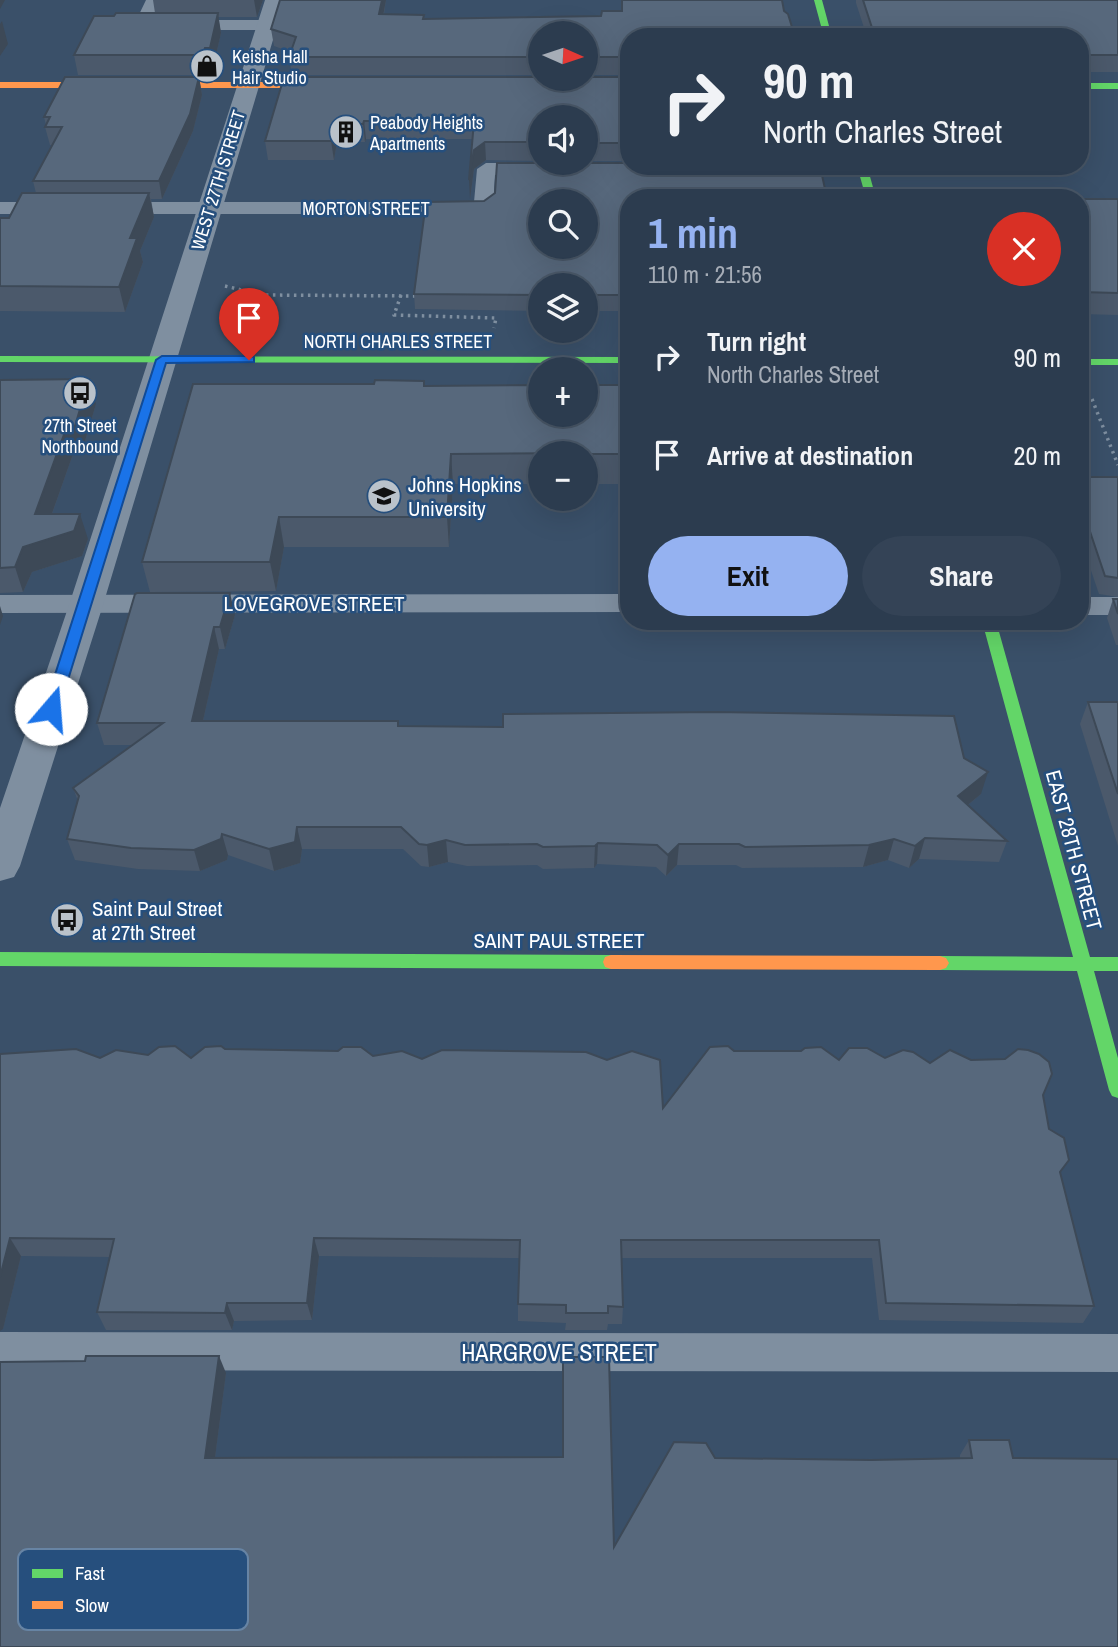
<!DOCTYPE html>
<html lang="en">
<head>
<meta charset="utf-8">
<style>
	:root { --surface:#2c3c4f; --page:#344356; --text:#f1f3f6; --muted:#a6adb7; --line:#485666; --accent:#95b2f1 }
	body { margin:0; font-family:"Archivo Narrow",sans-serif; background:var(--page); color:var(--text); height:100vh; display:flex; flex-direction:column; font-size:26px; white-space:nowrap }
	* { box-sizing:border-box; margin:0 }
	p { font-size:23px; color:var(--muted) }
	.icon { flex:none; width:38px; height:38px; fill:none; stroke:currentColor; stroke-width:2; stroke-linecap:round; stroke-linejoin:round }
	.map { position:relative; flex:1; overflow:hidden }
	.panel { position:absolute; left:620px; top:189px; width:469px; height:441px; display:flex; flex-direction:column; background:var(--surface); border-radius:28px; box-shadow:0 7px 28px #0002,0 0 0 2px var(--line) }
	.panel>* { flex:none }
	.guide { position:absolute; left:620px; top:28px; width:469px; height:147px; border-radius:28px; box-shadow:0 7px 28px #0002,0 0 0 2px var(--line); background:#2c3c4f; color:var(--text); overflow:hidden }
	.needle { width:46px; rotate:93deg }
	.fabs { position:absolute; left:528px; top:21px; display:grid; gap:14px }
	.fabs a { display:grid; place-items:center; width:70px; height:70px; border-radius:50%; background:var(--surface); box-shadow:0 7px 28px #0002,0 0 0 2px var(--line); font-size:35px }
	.pin { position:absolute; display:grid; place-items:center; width:60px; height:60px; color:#fff; margin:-72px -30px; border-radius:50% 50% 50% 0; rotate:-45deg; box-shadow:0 0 7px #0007 }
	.pin .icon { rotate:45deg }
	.me { position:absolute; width:77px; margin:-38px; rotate:18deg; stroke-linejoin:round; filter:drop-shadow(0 0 5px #0008) }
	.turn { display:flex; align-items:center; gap:24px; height:147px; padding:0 28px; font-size:32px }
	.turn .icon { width:91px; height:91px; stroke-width:2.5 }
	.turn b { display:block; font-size:49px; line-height:60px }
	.round { display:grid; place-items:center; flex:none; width:74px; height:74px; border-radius:37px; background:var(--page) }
	.summary { display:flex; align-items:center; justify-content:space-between; height:119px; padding:0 28px }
	h1 { font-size:42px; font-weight:700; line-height:52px; color:var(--accent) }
	.action { display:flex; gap:14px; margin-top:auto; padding:14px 28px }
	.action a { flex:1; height:80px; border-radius:42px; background:var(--accent); color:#111; font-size:28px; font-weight:700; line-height:80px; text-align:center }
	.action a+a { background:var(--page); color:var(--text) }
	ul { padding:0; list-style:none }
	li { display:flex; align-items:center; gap:21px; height:98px; padding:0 28px }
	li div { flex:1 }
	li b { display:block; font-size:26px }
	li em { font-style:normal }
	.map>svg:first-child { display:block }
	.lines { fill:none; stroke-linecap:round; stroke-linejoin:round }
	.path { stroke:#7f8fa0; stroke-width:3.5; stroke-dasharray:2.5 4.5; stroke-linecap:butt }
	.lane { fill:#7f8fa0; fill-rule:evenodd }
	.street { fill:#7f8fa0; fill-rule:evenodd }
	.fast { fill:#63d668; fill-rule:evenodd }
	.slow { fill:#ff974d; fill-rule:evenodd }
	.wall { fill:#4b596b }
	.shaded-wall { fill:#3d4957 }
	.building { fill:#57687c; stroke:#3d4957; stroke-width:2; fill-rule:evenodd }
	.route { fill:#1a73e8; stroke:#114b97; stroke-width:2 }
	.labels { text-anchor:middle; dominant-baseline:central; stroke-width:5; stroke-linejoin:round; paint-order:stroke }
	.far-poi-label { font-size:18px; fill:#fff; stroke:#264f7d; text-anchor:start }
	.far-street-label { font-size:18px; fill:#fff; stroke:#264f7d }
	.poi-label { font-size:21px; fill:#fff; stroke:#264f7d; text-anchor:start }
	.street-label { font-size:21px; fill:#fff; stroke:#264f7d }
	.near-street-label { font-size:24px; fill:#fff; stroke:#264f7d }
	.key { fill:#264f7d; stroke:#6784a4; stroke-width:2 }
	.key-label { font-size:19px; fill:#fff }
</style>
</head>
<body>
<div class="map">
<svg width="1118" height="1647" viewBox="0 0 1118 1647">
	<rect width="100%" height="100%" fill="#3a5069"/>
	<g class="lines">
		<!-- path -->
		<g class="path">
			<polyline points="225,286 262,295 418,296"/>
			<polyline points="401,295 394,315 496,318 494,328"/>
			<polyline points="1092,399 1118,465"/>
		</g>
		<!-- lane -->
		<g class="lane">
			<polygon points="146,0 162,0 152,20 267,20 275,25 267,30 142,30 134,25"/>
			<polygon points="486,163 537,163 546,169 537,175 495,175 493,208 483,214 112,214 102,208 112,202 474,202 477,169"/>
			<polygon points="772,166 870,166 872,169 863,175 779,175 772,173"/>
			<polygon points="0,202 56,202 66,208 56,214 0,214"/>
			<polygon points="628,594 628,612 0,613 0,595"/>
			<rect x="1080" y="597" width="38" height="18"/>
			<polygon points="0,1332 1118,1334 1118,1372 0,1370"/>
		</g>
		<!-- street -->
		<polygon class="street" points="265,0 285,0 103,605 20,866 14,877 0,881 0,808 69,605"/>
		<!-- fast -->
		<g class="fast">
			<polygon points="814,0 822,0 832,37 824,37"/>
			<rect x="1080" y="83" width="38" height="6"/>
			<polygon points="857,166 867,166 876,198 866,198"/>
			<polygon points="0,356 628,357 628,363 0,362"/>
			<rect x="1080" y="359" width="38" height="6"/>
			<polygon points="982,621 996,621 1090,957 1118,957 1118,971 1094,971 1118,1058 1118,1098 1112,1096 1109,1090 1077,971 940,970 934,968 931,963 934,958 940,956 1073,957"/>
			<polygon points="0,952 611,955 617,957 619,962 617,967 611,969 0,966"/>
		</g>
		<!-- slow -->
		<g class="slow">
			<polygon points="0,82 332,82 337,85 332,88 0,88"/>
			<polygon points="611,955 940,956 946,958 949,963 946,968 940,970 611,969 605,967 603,962 605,957"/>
		</g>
	</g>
	<!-- wall -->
	<g class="wall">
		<polygon points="153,0 263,0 257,17 218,17 221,33 213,68 208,68 207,75 78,75 74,55 114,16 155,13"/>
		<polygon points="280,0 386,0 384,14 628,37 628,161 586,161 586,117 541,117 541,161 486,160 474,169 470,199 473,139 366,139 365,142 337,142 334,160 268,160 265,141 284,77 628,77 628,75 586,75 586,33 541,33 541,75 292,75 289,57 291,52 274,46 271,29"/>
		<polygon points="856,0 1118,0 1118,72 1080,72 1080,37 867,37 856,3"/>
		<polygon points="199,77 202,95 193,131 162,199 151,199 154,217 140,251 143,262 125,312 0,311 0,218 9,218 36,193 33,181 52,145 50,145 45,127 46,125 44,117"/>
		<polygon points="628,198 628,311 586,311 586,285 541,285 541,311 415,309 414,294 484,201"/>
		<polygon points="1080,199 1118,199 1118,315 1080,314"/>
		<polygon points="0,380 96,404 82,451 73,454 52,514 88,539 82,556 32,572 23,592 0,593"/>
		<polygon points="628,385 628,484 586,484 586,453 541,453 541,484 453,484 449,547 284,547 276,591 150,592 142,562 424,386"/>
		<polygon points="1080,477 1118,477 1118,597 1099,594 1080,538"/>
		<polygon points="135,594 235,615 225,649 219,649 203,721 398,721 399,726 964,758 981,794 968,805 1007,841 999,862 919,859 909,868 888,860 863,867 742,868 736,865 677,865 666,876 656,867 597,864 594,868 543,869 537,865 467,866 448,862 429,867 421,866 403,849 302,849 300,863 274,871 228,855 227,860 200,871 138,869 75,860 67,839 78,801 73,788 132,745 104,745 97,723"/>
		<polygon points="1113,599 1118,599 1118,645 1116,645 1107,618"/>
		<polygon points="1088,702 1118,702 1118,846 1080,724"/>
		<polygon points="225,1049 422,1059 663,1108 734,1051 839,1060 885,1058 930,1063 1043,1095 1049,1129 1094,1306 1083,1323 879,1320 872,1258 621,1258 623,1307 622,1324 608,1324 607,1330 565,1330 566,1323 518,1321 518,1304 520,1258 319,1256 312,1320 234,1321 232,1330 106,1330 97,1312 110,1257 21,1256 3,1329 0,1054 100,1058 148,1055 191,1058"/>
		<polygon points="226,1373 215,1458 614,1547 715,1458 871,1460 960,1459 960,1455 969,1440 1013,1458 1118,1647 0,1647"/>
	</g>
	<!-- shaded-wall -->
	<g class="shaded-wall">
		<polygon points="0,0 5,0 0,9"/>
		<polygon points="254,0 263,0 257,17"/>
		<polygon points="382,0 386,0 380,32 379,14"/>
		<polygon points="218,13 221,33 213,68 210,48"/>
		<polygon points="2,21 8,44 0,56 0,24"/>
		<polygon points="205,48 208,68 207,75 203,55"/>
		<polygon points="199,77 202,95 193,131 162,199 159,181"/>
		<polygon points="364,121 366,139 365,142 363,124"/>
		<polygon points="335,124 337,142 334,160 331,141"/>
		<polygon points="485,142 486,160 474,169 470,199 469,180 474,150"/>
		<polygon points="149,193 154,217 140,251 143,262 125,312 119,287 130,238"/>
		<polygon points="89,379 96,404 82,451 73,454 43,539 35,514 66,429"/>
		<polygon points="451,454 453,484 449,547 447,517"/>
		<polygon points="80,514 88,539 82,556 32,572 23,592 15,567 23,547"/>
		<polygon points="279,517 284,547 276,591 270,562"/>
		<polygon points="230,593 235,615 225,649 220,627"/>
		<polygon points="0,606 3,616 0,625"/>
		<polygon points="214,627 219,649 198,743 192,721"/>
		<polygon points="988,772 981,794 952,818 958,796"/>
		<polygon points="297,827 302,849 300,863 274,871 269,849"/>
		<polygon points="222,834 228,855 227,860 200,871 194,850"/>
		<polygon points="925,838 919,859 909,868 915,846"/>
		<polygon points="894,839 888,860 863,867 869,845"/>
		<polygon points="446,840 448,862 429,867 427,845"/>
		<polygon points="598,843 597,864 594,868 595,846"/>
		<polygon points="679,844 677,865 666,876 668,855"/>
		<polygon points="10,1238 21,1256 3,1329 0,1331 0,1277"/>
		<polygon points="314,1238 319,1256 312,1320 307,1303"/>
		<polygon points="227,1303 234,1321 232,1330 225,1313"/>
		<polygon points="219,1356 226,1373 213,1473 205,1458"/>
	</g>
	<!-- building -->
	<g class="building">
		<polygon points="280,0 382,0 379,14 424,15 423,19 601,16 602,11 622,11 622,0 782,0 784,11 788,14 795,37 628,37 628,57 586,57 586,33 541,33 541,57 289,57 296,37 271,29"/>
		<polygon points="863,0 1118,0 1118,55 1080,55 1080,37 875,37"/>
		<polygon points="116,13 218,13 210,48 205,48 203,55 74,55 94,16 114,16"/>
		<polygon points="65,77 199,77 190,114 159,181 33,181 62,127 45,127 50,117 44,117"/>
		<polygon points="284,77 541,77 541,79 586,79 586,77 628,77 628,143 586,143 586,117 541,117 541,142 485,142 474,150 469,180 474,121 364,121 363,124 335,124 331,141 265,141"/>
		<path d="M497,163h131v3h192l7,32h-199v97h-42v-10h-45v10l-127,-1 12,-92 58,-1 11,-8zM541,201h45v46h-45z"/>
		<polygon points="22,193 149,193 130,238 137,238 119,287 0,286 0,218 9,218"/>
		<polygon points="1080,199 1118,199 1118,293 1080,292"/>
		<polygon points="89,379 75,426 66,429 35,514 80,514 74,531 23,547 15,567 0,568 0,380"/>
		<polygon points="375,380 424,381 424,386 541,385 541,415 586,415 586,385 628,385 628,454 586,454 586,453 451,454 447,517 279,517 270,562 142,562 193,384 374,384"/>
		<polygon points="1080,477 1118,477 1118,578 1105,576 1080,502"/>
		<polygon points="137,593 230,593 220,627 214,627 192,721 398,721 398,726 503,727 503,714 715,712 954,716 964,758 988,772 958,796 1007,841 925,838 915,846 894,839 869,845 745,847 739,844 679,844 668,855 657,845 598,843 595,846 543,847 537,844 465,845 446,840 427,845 419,844 401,827 297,827 295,842 269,849 222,834 221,839 194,850 131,848 67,839 79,796 73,788 163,723 97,723 135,594"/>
		<polygon points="1113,599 1118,599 1118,614"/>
		<polygon points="1088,702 1118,702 1118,794"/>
		<polygon points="175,1046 191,1058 205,1047 221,1046 225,1049 338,1051 343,1047 361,1047 373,1056 402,1051 422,1059 442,1050 586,1052 607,1060 632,1051 660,1060 663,1108 710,1047 728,1046 734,1051 801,1051 805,1048 821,1047 839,1060 849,1048 867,1048 885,1058 903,1050 913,1052 930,1063 950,1050 971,1060 1005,1059 1018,1049 1028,1050 1039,1054 1049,1062 1052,1074 1043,1095 1049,1129 1064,1138 1069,1160 1060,1172 1094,1306 886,1303 879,1240 621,1240 623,1307 608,1306 608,1313 566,1313 566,1305 518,1304 520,1240 314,1238 307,1303 227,1303 225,1313 97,1312 114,1239 10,1238 0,1277 0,1054 76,1049 100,1058 116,1050 148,1055 159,1047"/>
		<polygon points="86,1356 219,1356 205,1458 563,1457 563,1357 609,1357 614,1547 674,1442 706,1443 715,1458 871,1460 972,1458 969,1440 1009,1440 1013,1458 1118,1459 1118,1647 0,1647 0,1362 85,1361"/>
	</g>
	<!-- route -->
	<polygon class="route" points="249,356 254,357 254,362 166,363 59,709 57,713 46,713 44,709 156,360 162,356"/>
	<!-- icons -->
	<defs>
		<g id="shop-disc" transform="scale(1.75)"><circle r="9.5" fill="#bac2ca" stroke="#264f7d"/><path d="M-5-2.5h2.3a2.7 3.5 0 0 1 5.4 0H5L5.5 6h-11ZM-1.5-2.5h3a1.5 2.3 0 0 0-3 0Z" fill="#111"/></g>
		<g id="building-disc" transform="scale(1.75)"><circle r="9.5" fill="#bac2ca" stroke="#264f7d"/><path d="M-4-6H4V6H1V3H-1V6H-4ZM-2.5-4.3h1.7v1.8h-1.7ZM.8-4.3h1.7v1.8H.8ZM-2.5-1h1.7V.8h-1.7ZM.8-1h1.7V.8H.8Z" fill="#111"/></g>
		<g id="bus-disc" transform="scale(1.75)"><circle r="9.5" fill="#bac2ca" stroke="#264f7d"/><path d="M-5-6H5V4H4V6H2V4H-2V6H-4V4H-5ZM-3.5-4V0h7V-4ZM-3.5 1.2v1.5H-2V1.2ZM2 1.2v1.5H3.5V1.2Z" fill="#111"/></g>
		<g id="university-disc" transform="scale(1.75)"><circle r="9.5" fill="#bac2ca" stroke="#264f7d"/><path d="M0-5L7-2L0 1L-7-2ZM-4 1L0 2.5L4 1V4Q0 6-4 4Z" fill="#111"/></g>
	</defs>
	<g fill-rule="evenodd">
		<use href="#shop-disc" x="207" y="66"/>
		<use href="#building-disc" x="346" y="132"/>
		<use href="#bus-disc" x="80" y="393"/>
		<use href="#university-disc" x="384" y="496"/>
		<use href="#bus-disc" x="67" y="920"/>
	</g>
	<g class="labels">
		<!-- far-poi labels -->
		<g class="far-poi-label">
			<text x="232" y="56">Keisha Hall<tspan x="232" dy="21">Hair Studio</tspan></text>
			<text x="370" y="122">Peabody Heights<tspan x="370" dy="21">Apartments</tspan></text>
			<text x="80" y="425" text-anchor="middle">27th Street<tspan x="80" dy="21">Northbound</tspan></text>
		</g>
		<!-- far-street labels -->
		<g class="far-street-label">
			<text transform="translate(218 180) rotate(-73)">WEST 27TH STREET</text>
			<text x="366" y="208">MORTON STREET</text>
			<text x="398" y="341">NORTH CHARLES STREET</text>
		</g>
		<!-- poi labels -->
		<g class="poi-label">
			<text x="408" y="484">Johns Hopkins<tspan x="408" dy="24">University</tspan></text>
			<text x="92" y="908">Saint Paul Street<tspan x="92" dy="24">at 27th Street</tspan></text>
		</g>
		<!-- street labels -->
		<g class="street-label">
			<text x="314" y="603">LOVEGROVE STREET</text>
			<text transform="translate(1074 850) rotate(75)">EAST 28TH STREET</text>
			<text x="559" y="940">SAINT PAUL STREET</text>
		</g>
		<!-- near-street labels -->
		<g class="near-street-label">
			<text x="559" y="1352">HARGROVE STREET</text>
		</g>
	</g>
	<!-- legend -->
	<rect x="18" y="1549" width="230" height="81" rx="10" class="key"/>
	<rect x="32" y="1569" width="31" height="9" fill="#63d668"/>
	<rect x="32" y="1601" width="31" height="8" fill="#ff974d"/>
	<g class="key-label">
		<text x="75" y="1580">Fast</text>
		<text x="75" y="1612">Slow</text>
	</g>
</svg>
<div class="fabs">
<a><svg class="needle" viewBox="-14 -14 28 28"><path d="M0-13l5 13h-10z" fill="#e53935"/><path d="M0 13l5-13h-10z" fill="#a6adb7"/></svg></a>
<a><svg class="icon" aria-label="sound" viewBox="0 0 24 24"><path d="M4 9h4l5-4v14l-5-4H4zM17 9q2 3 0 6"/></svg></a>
<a><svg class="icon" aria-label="search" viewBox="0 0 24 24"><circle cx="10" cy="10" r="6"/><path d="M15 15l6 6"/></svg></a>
<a><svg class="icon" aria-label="layers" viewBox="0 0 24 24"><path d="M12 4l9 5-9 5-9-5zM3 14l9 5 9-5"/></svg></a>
<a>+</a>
<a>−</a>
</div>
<div class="pin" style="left:249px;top:360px;background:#d93025"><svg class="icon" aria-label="arrive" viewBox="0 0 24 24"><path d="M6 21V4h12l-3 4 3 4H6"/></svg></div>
<svg class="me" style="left:51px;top:709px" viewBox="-20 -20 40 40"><circle r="19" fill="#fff"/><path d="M0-13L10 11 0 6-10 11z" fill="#1a73e8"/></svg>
<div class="guide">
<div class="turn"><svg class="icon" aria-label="right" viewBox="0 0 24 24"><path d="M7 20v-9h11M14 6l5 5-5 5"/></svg><div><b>90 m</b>North Charles Street</div></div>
</div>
<section class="panel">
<div class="summary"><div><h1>1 min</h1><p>110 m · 21:56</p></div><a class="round" style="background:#d93025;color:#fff"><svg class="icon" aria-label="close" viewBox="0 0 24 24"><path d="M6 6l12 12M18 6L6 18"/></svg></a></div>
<ul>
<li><svg class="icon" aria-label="right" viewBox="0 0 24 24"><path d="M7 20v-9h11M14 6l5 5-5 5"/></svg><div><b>Turn right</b><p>North Charles Street</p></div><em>90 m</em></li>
<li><svg class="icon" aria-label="arrive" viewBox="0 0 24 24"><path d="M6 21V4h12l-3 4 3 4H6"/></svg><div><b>Arrive at destination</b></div><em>20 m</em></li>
</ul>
<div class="action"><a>Exit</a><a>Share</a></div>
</section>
</div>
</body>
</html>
